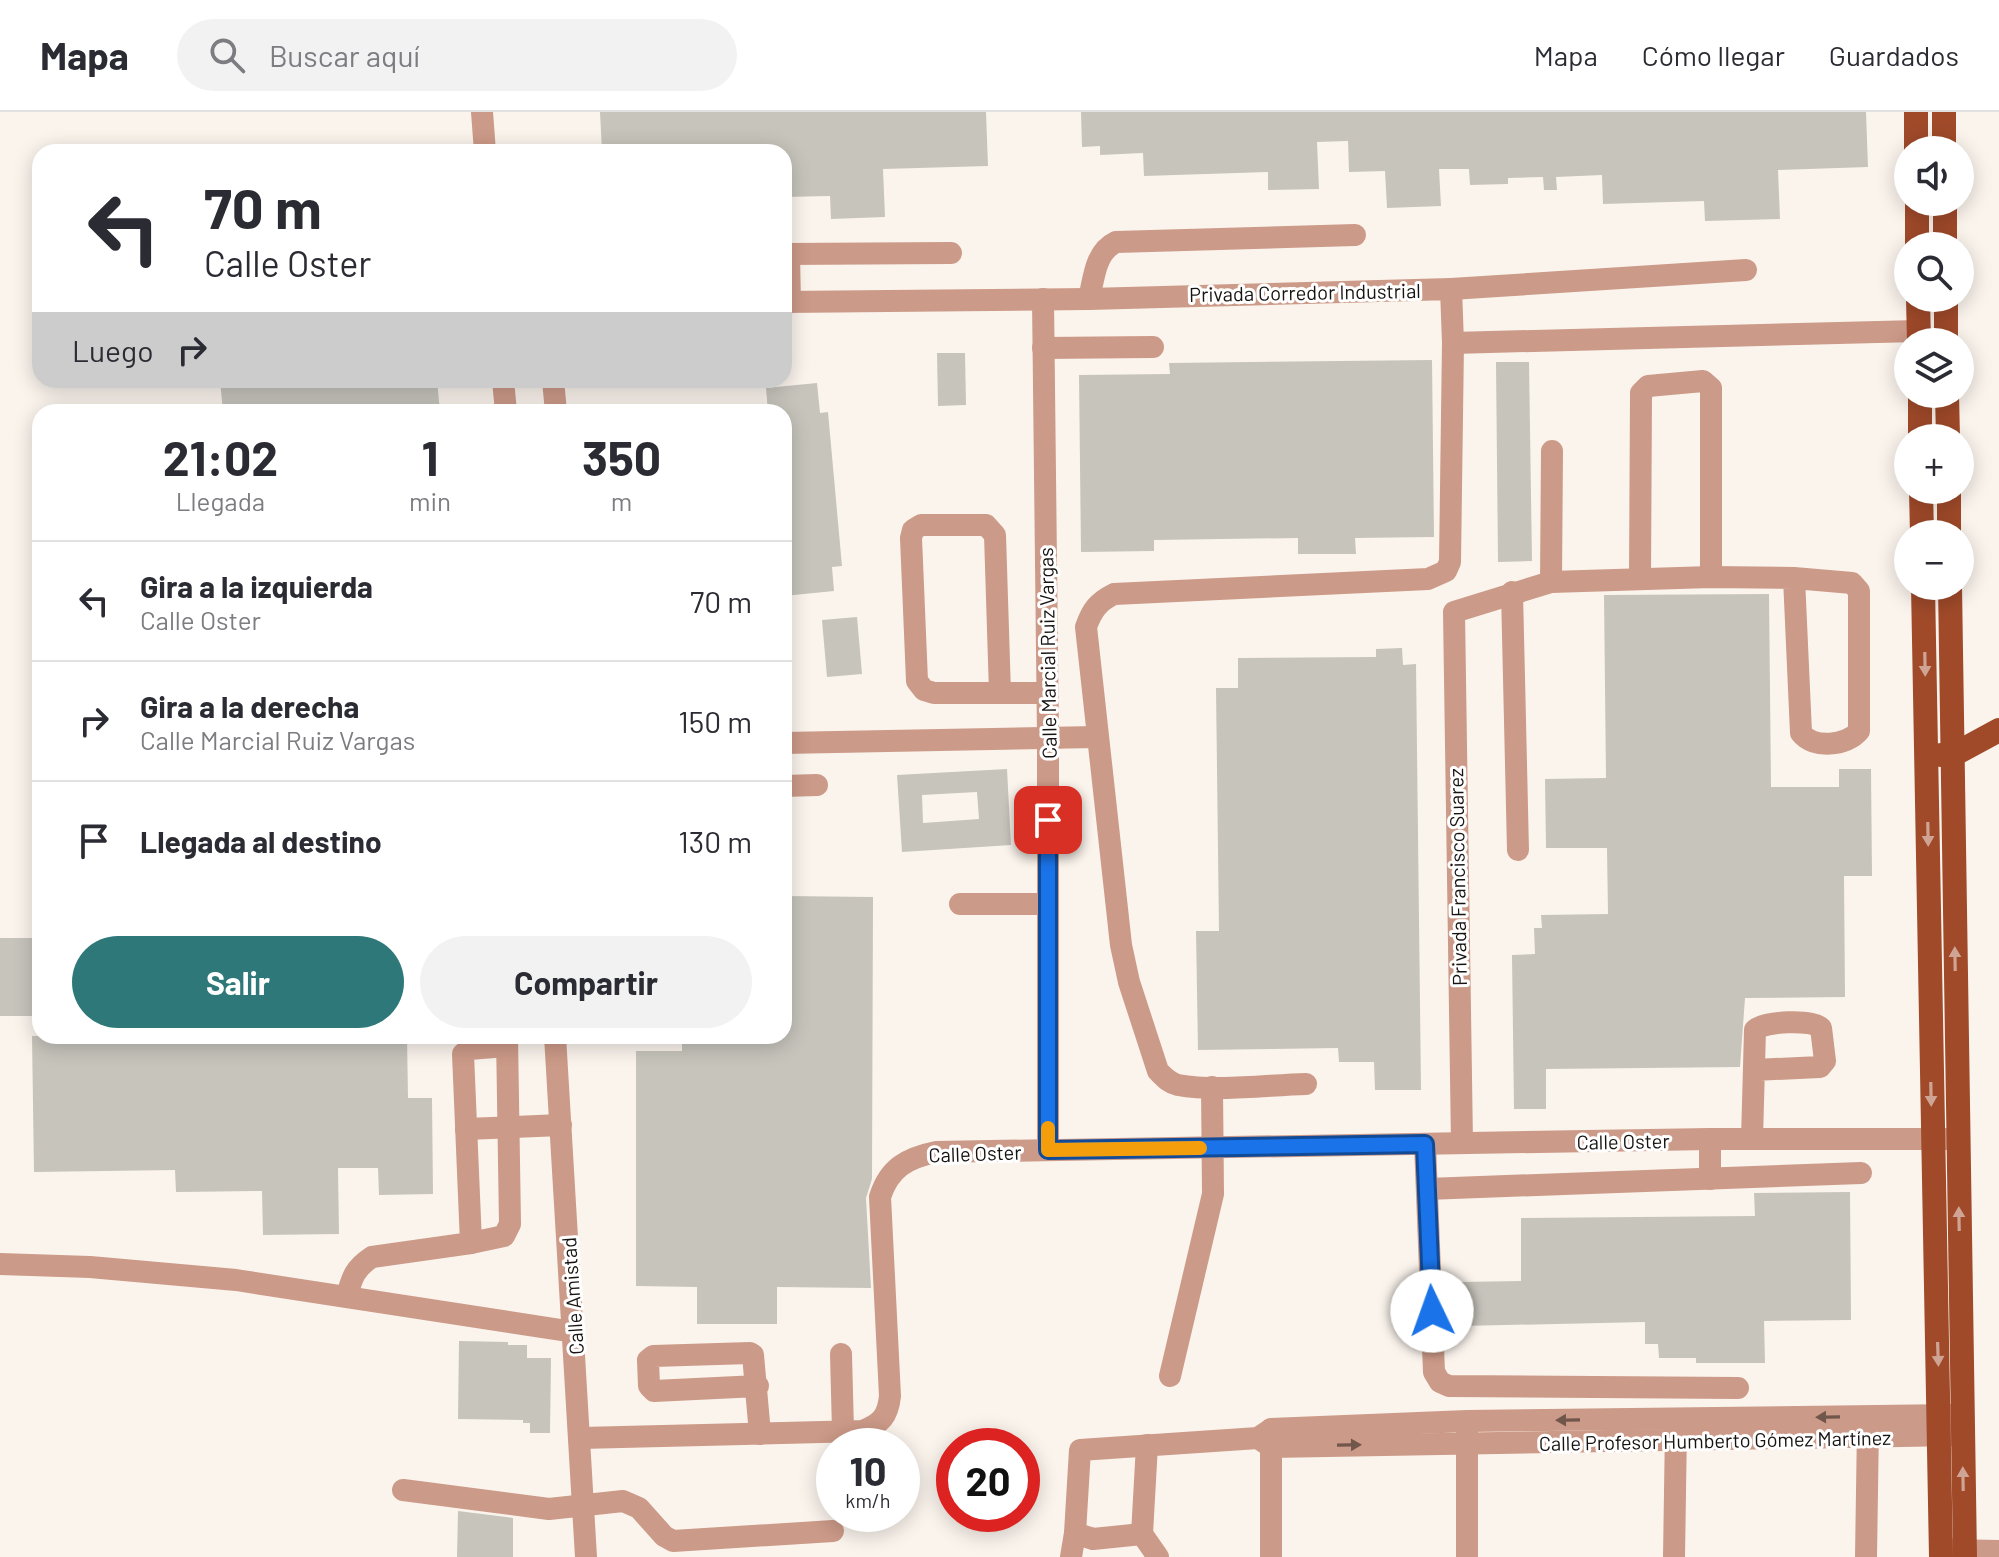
<!DOCTYPE html>
<html lang="es">
<head>
<meta charset="utf-8">
<style>
	:root { --surface:#fff; --page:#f2f2f3; --text:#2b2b33; --muted:#7c7c81; --line:#e1e1e2; --accent:#2e787a }
	body { margin:0; font-family:Barlow,sans-serif; background:var(--page); color:var(--text); height:100vh; display:flex; flex-direction:column; font-size:30px; white-space:nowrap }
	* { box-sizing:border-box; margin:0 }
	p { font-size:26px; color:var(--muted) }
	.icon { flex:none; width:44px; height:44px; fill:none; stroke:currentColor; stroke-width:2; stroke-linecap:round; stroke-linejoin:round }
	.map { position:relative; flex:1; overflow:hidden }
	.panel { position:absolute; left:32px; top:292px; width:760px; height:640px; display:flex; flex-direction:column; background:var(--surface); border-radius:24px; box-shadow:0 4px 20px #0003 }
	.panel>* { flex:none }
	.hud { position:absolute; left:32px; top:32px; width:760px; height:244px; border-radius:24px; box-shadow:0 4px 20px #0003; background:#fff; color:var(--text); overflow:hidden }
	.controls { position:absolute; left:1894px; top:24px; display:grid; gap:16px }
	.controls a { display:grid; place-items:center; width:80px; height:80px; border-radius:50%; background:var(--surface); box-shadow:0 4px 20px #0003; font-size:40px }
	.speed { position:absolute; left:816px; top:1316px; display:flex; gap:16px; font-size:40px; font-weight:700; text-align:center }
	.speed>* { display:grid; place-content:center; width:104px; height:104px; border-radius:50%; background:var(--surface); box-shadow:0 4px 20px #0003; line-height:1 }
	.speed small { font-size:20px; font-weight:400 }
	.speed .limit { border:12px solid #d22; background:#fff; color:#111 }
	.pin { position:absolute; display:grid; place-items:center; width:68px; height:68px; color:#fff; margin:-34px; border-radius:16px; box-shadow:0 4px 12px #0006 }
	.me { position:absolute; width:88px; margin:-44px; rotate:357deg; stroke-linejoin:round; filter:drop-shadow(0 0 6px #0008) }
	.turn { display:flex; align-items:center; gap:28px; height:168px; padding:0 40px; font-size:36px }
	.turn .icon { width:104px; height:104px; stroke-width:2.5 }
	.turn b { display:block; font-size:56px; line-height:68px }
	.then { display:flex; align-items:center; height:76px; padding:0 40px; background:#0003; gap:16px; font-size:30px }
	.eta { display:flex; justify-content:space-evenly; align-items:center; height:136px; text-align:center }
	.eta b { font-size:48px; font-weight:700; line-height:56px }
	.button { display:flex; gap:16px; margin-top:auto; padding:16px 40px }
	.button a { flex:1; height:92px; border-radius:48px; background:var(--accent); color:#fff; font-size:32px; font-weight:700; line-height:92px; text-align:center }
	.button a+a { background:var(--page); color:var(--text) }
	ul { padding:0; list-style:none }
	li { display:flex; align-items:center; gap:24px; height:120px; padding:0 40px; border-top:2px solid var(--line) }
	li div { flex:1 }
	li b { display:block; font-size:30px }
	li em { font-style:normal }
	header { display:flex; align-items:center; gap:48px; box-sizing:border-box; height:112px; padding:0 40px; background:var(--surface); border-bottom:2px solid var(--line) }
	header strong { font-size:38px }
	nav { display:flex; gap:44px; margin-inline-start:auto; font-size:28px }
	.search { width:560px; height:72px; background:var(--page); display:flex; align-items:center; gap:20px; box-sizing:border-box; padding:0 28px; border-radius:44px; color:var(--muted); font-size:30px }
	.map>svg:first-child { display:block }
	.building { fill:#c6c4bb; fill-rule:evenodd }
	.lines { fill:none; stroke-linecap:round; stroke-linejoin:round }
	.minor { stroke:#cc9a88; stroke-width:22 }
	.major { stroke:#a04a2a; stroke-width:24 }
	.oneway { fill:#d0a494 }
	.oneway2 { fill:#71564c }
	.route-casing { stroke:#114b97; stroke-width:20 }
	.route { stroke:#1a73e8; stroke-width:14 }
	.slow { stroke:#f59e0b; stroke-width:14 }
	.labels { text-anchor:middle; dominant-baseline:central; stroke-width:6; stroke-linejoin:round; paint-order:stroke }
	.street-label { font-size:20px; fill:#161311; stroke:#fff }
</style>
</head>
<body>
<header>
<strong>Mapa</strong>
<div class="search"><svg class="icon" aria-label="search" viewBox="0 0 24 24"><circle cx="10" cy="10" r="6"/><path d="M15 15l6 6"/></svg>Buscar aquí</div>
<nav><a>Mapa</a><a>Cómo llegar</a><a>Guardados</a></nav>
</header>
<div class="map">
<svg width="1999" height="1445" viewBox="0 0 1999 1445">
	<rect width="100%" height="100%" fill="#fbf4ed"/>
	<!-- building -->
	<g class="building">
		<polygon points="600,0 986,0 988,54 883,57 885,105 831,107 830,84 784,85 784,40 602,40"/>
		<polygon points="1081,0 1866,0 1868,55 1778,58 1780,107 1705,109 1704,89 1603,92 1602,63 1556,65 1557,78 1544,78 1543,65 1508,66 1508,72 1470,73 1469,57 1439,57 1441,94 1387,96 1385,59 1349,60 1348,29 1317,30 1319,77 1268,78 1268,60 1144,64 1143,41 1100,43 1100,34 1082,35"/>
		<polygon points="937,241 965,241 966,293 938,294"/>
		<polygon points="1432,248 1434,425 1355,426 1356,442 1298,442 1298,426 1154,428 1154,439 1081,440 1079,263 1170,262 1169,251"/>
		<polygon points="1496,250 1529,250 1532,449 1498,450"/>
		<polygon points="220,268 437,268 440,300 223,300"/>
		<polygon points="817,271 820,301 828,300 842,454 832,455 834,479 784,484 784,300 768,300 766,276"/>
		<polygon points="1769,482 1771,675 1839,675 1839,657 1871,657 1872,764 1844,764 1845,885 1745,886 1740,955 1546,957 1546,997 1514,997 1512,843 1535,842 1534,816 1542,816 1541,803 1608,802 1607,736 1546,736 1545,667 1606,666 1604,483"/>
		<polygon points="857,505 862,562 827,565 822,508"/>
		<polygon points="1402,536 1403,553 1416,552 1421,978 1375,978 1374,950 1339,950 1338,936 1198,938 1196,819 1219,819 1216,576 1238,576 1238,546 1376,545 1376,537"/>
		<path d="M1007,657l4,76 -109,7 -5,-77zM977,680l2,27 -56,4 -1,-28z"/>
		<polygon points="784,784 873,785 872,1067 866,1086 871,1176 777,1175 777,1212 697,1212 697,1175 636,1174 636,939 682,939 682,924 784,924"/>
		<rect x="0" y="826" width="40" height="78"/>
		<polygon points="32,924 407,924 408,986 432,986 433,1082 379,1083 378,1056 338,1056 339,1122 263,1123 262,1079 176,1080 175,1058 34,1060"/>
		<polygon points="1850,1080 1851,1208 1764,1209 1765,1251 1696,1251 1696,1246 1659,1246 1658,1232 1645,1232 1645,1210 1461,1214 1460,1170 1521,1169 1521,1106 1755,1104 1754,1081"/>
		<polygon points="459,1229 508,1230 508,1233 527,1233 527,1246 551,1246 550,1321 530,1321 530,1311 523,1311 523,1308 458,1307"/>
		<polygon points="458,1399 513,1406 513,1445 457,1445"/>
	</g>
	<g class="lines">
		<!-- minor -->
		<g class="minor">
			<polyline points="482,0 485,40"/>
			<polyline points="784,142 951,141"/>
			<polyline points="789,142 790,190"/>
			<polyline points="1451,177 1746,158"/>
			<polyline points="1043,187 1048,625 1048,1038"/>
			<path d="M1089,187c5,-21 6,-47 27,-57l239,-7"/>
			<polyline points="784,190 1089,187 1451,177 1453,231 1918,219"/>
			<polyline points="1043,236 1153,235"/>
			<polyline points="503,268 506,300"/>
			<polyline points="553,268 556,300"/>
			<polyline points="1640,467 1641,281 1648,274 1703,269 1711,276 1711,465"/>
			<polyline points="1551,470 1552,339"/>
			<polyline points="1512,480 1518,738"/>
			<polyline points="1000,581 995,423 986,413 921,413 913,418 911,426 917,569 924,578 934,581 1048,581"/>
			<polyline points="784,631 1096,625"/>
			<polyline points="784,674 817,673"/>
			<polyline points="960,792 1048,792"/>
			<polyline points="555,924 586,1445"/>
			<path d="M1306,972c-39,1 -89,8 -128,1 -9,-2 -14,-8 -20,-14l-29,-89 -8,-37 -35,-318c6,-17 12,-25 28,-33l314,-15 18,-8 4,-9 3,-219"/>
			<polyline points="466,1017 561,1013"/>
			<polyline points="1710,1027 1710,1067"/>
			<path d="M1752,1027l3,-109c10,-9 57,-11 66,-2l4,33 -5,6 -66,3"/>
			<path d="M1462,1031l-8,-531 97,-30 160,-5 83,1 58,5 7,8v140c-12,15 -46,18 -58,2l-7,-155"/>
			<polyline points="1425,1032 1434,1260 1440,1270 1449,1274 1738,1276"/>
			<polyline points="1427,1077 1861,1061"/>
			<polyline points="471,1131 504,1124 510,1112 507,924"/>
			<polyline points="0,1152 90,1155 236,1168 574,1220"/>
			<path d="M347,1184c5,-19 8,-28 25,-39l99,-14 -8,-189 6,-5 38,-3"/>
			<polyline points="841,1242 843,1319"/>
			<polyline points="1170,1264 1213,1082 1212,975"/>
			<polyline points="758,1274 654,1279 649,1274 648,1248 653,1244 750,1241 753,1243 760,1322"/>
			<polyline points="1271,1317 1467,1309 1954,1303"/>
			<path d="M581,1326l281,-7c19,-7 26,-15 28,-35l-10,-199c9,-29 27,-39 56,-45l774,-13h241"/>
			<polyline points="1258,1326 1271,1335 1957,1323"/>
			<polyline points="403,1378 549,1397 623,1389 639,1396 664,1424 673,1429 833,1419"/>
			<polyline points="1075,1421 1093,1427 1142,1422 1147,1333"/>
			<polyline points="1142,1422 1158,1445"/>
			<polyline points="1948,1438 1999,1439"/>
			<polyline points="1071,1445 1075,1421 1080,1338 1258,1326 1270,1318"/>
			<polyline points="1271,1445 1271,1322"/>
			<polyline points="1467,1445 1467,1319"/>
			<polyline points="1674,1445 1676,1316"/>
			<polyline points="1866,1445 1868,1314"/>
		</g>
		<!-- major -->
		<g class="major">
			<polyline points="1916,0 1916,38"/>
			<polyline points="1944,0 1944,38"/>
			<polyline points="1917,90 1917,134"/>
			<polyline points="1945,90 1945,134"/>
			<polyline points="1918,186 1919,230"/>
			<polyline points="1946,186 1946,230"/>
			<polyline points="1920,282 1920,326"/>
			<polyline points="1947,282 1948,326"/>
			<polyline points="1921,378 1922,422"/>
			<polyline points="1949,378 1949,422"/>
			<polyline points="1923,474 1941,1445"/>
			<polyline points="1950,474 1965,1445"/>
			<polyline points="1941,643 1953,643 1999,618"/>
		</g>
	</g>
	<!-- one-way arrows -->
	<defs><path id="oneway-solid" d="M-6-.8H1V-3.2L6.5 0L1 3.2V.8H-6Z" transform="scale(2)"/></defs>
	<g class="oneway">
		<use href="#oneway-solid" transform="translate(1925 552) rotate(89)"/>
		<use href="#oneway-solid" transform="translate(1928 722) rotate(89)"/>
		<use href="#oneway-solid" transform="translate(1955 847) rotate(-91)"/>
		<use href="#oneway-solid" transform="translate(1931 982) rotate(89)"/>
		<use href="#oneway-solid" transform="translate(1959 1107) rotate(-91)"/>
		<use href="#oneway-solid" transform="translate(1938 1242) rotate(88)"/>
		<use href="#oneway-solid" transform="translate(1963 1367) rotate(-91)"/>
	</g>
	<g class="oneway2">
		<use href="#oneway-solid" transform="translate(1828 1305) rotate(179)"/>
		<use href="#oneway-solid" transform="translate(1568 1308) rotate(179)"/>
		<use href="#oneway-solid" transform="translate(1349 1333) rotate(-1)"/>
	</g>
	<g class="lines">
		<!-- route casing -->
		<g class="route-casing">
			<polyline id="route" points="1048,708 1048,1038 1425,1032 1432,1199"/>
		</g>
		<!-- route -->
		<use href="#route" class="route"/>
		<!-- slow -->
		<polyline class="slow" points="1048,1016 1048,1038 1200,1036"/>
	</g>
	<g class="labels">
		<!-- street labels -->
		<g class="street-label">
			<text transform="translate(1305 180) rotate(-1)">Privada Corredor Industrial</text>
			<text transform="translate(1047 541) rotate(-91)">Calle Marcial Ruiz Vargas</text>
			<text transform="translate(1457 765) rotate(-91)">Privada Francisco Suarez</text>
			<text transform="translate(1623 1029) rotate(-1)">Calle Oster</text>
			<text transform="translate(975 1041) rotate(-2)">Calle Oster</text>
			<text transform="translate(572 1184) rotate(-94)">Calle Amistad</text>
			<text transform="translate(1715 1328) rotate(-1)">Calle Profesor Humberto Gómez Martínez</text>
		</g>
	</g>
</svg>
<div class="controls">
<a><svg class="icon" aria-label="sound" viewBox="0 0 24 24"><path d="M4 9h4l5-4v14l-5-4H4zM17 9q2 3 0 6"/></svg></a>
<a><svg class="icon" aria-label="search" viewBox="0 0 24 24"><circle cx="10" cy="10" r="6"/><path d="M15 15l6 6"/></svg></a>
<a><svg class="icon" aria-label="layers" viewBox="0 0 24 24"><path d="M12 4l9 5-9 5-9-5zM3 14l9 5 9-5"/></svg></a>
<a>+</a>
<a>−</a>
</div>
<div class="speed"><div>10<small>km/h</small></div><div class="limit">20</div></div>
<div class="pin" style="left:1048px;top:708px;background:#d93025"><svg class="icon" aria-label="arrive" viewBox="0 0 24 24"><path d="M6 21V4h12l-3 4 3 4H6"/></svg></div>
<svg class="me" style="left:1432px;top:1199px" viewBox="-20 -20 40 40"><circle r="19" fill="#fff"/><path d="M0-13L10 11 0 6-10 11z" fill="#1a73e8"/></svg>
<div class="hud">
<div class="turn"><svg class="icon" aria-label="left" viewBox="0 0 24 24"><path d="M17 20v-9H6M10 6l-5 5 5 5"/></svg><div><b>70 m</b>Calle Oster</div></div>
<div class="then">Luego<svg class="icon" aria-label="right" viewBox="0 0 24 24"><path d="M7 20v-9h11M14 6l5 5-5 5"/></svg></div>
</div>
<section class="panel">
<div class="eta">
<div><b>21:02</b><p>Llegada</p></div>
<div><b>1</b><p>min</p></div>
<div><b>350</b><p>m</p></div>
</div>
<ul>
<li><svg class="icon" aria-label="left" viewBox="0 0 24 24"><path d="M17 20v-9H6M10 6l-5 5 5 5"/></svg><div><b>Gira a la izquierda</b><p>Calle Oster</p></div><em>70 m</em></li>
<li><svg class="icon" aria-label="right" viewBox="0 0 24 24"><path d="M7 20v-9h11M14 6l5 5-5 5"/></svg><div><b>Gira a la derecha</b><p>Calle Marcial Ruiz Vargas</p></div><em>150 m</em></li>
<li><svg class="icon" aria-label="arrive" viewBox="0 0 24 24"><path d="M6 21V4h12l-3 4 3 4H6"/></svg><div><b>Llegada al destino</b></div><em>130 m</em></li>
</ul>
<div class="button"><a>Salir</a><a>Compartir</a></div>
</section>
</div>
</body>
</html>
